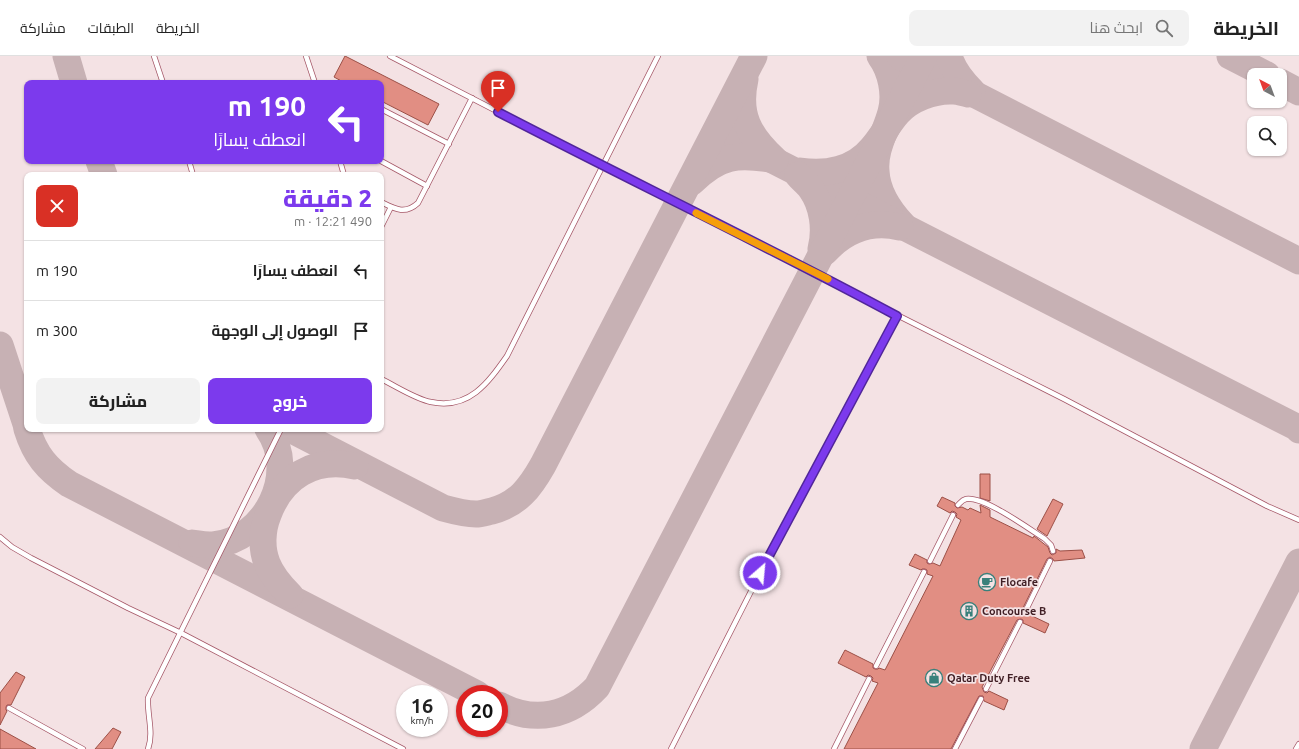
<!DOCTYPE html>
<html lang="ar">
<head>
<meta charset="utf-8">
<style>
	:root { --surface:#fff; --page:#f2f2f2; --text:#222; --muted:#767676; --line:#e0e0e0; --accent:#7c3aed }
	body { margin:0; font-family:Ubuntu,Cairo,sans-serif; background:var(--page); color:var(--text); direction:rtl; height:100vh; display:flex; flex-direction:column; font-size:15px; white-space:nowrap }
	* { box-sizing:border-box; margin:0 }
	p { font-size:13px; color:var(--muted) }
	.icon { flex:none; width:22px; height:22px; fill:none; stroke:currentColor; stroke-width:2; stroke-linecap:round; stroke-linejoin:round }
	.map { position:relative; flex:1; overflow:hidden; direction:ltr }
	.panel { position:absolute; left:24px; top:116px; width:360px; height:260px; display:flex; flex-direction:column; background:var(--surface); border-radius:8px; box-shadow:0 1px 3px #0004; direction:rtl }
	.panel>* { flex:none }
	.guide { position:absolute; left:24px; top:24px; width:360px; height:84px; border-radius:8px; box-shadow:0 1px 3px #0004; direction:rtl; background:#7c3aed; color:#fff; overflow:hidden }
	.needle { width:26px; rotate:319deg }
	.buttons { position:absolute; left:1247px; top:12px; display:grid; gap:8px }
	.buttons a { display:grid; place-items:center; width:40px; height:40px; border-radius:8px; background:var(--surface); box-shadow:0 1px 3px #0004; font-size:20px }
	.speed { position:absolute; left:396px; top:629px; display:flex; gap:8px; font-size:20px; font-weight:700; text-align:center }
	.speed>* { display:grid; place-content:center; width:52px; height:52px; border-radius:50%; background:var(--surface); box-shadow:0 1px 3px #0004; line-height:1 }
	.speed small { font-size:10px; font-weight:400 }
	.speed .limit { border:6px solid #d22; background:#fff; color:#111 }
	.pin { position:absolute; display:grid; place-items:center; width:34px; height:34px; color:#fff; margin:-41px -17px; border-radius:50% 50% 50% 0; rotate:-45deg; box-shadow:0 0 4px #0007 }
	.pin .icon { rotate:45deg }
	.me { position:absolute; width:44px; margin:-22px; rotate:27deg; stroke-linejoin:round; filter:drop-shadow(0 0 3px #0008) }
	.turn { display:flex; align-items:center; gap:14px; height:84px; padding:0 12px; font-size:18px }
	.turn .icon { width:52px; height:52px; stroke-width:2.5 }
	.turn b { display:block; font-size:28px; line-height:34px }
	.round { display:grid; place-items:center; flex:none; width:42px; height:42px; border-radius:8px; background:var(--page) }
	.summary { display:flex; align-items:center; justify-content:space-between; height:68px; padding:0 12px }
	h1 { font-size:24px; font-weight:800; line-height:30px; color:var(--accent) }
	.action { display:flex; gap:8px; margin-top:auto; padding:8px 12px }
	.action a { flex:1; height:46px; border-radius:8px; background:var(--accent); color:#fff; font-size:16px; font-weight:800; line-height:46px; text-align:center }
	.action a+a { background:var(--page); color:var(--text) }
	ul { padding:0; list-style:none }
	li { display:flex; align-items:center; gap:12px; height:60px; padding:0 12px; border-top:1px solid var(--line) }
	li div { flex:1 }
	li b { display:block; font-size:15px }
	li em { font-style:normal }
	header { display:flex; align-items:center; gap:24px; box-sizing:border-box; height:56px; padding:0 20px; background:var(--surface); border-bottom:1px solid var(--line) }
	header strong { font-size:19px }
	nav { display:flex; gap:22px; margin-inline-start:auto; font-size:14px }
	.search { width:280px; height:36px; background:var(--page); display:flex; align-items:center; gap:10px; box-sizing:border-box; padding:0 14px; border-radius:8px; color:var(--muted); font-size:15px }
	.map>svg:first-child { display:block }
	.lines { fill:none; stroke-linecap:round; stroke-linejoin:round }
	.taxiway { stroke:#c7b1b4; stroke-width:27 }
	.building { fill:#e18e83; stroke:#9c5047 }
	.service-casing { stroke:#a55767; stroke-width:6 }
	.service { stroke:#fff; stroke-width:4.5 }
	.route-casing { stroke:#51269a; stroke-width:10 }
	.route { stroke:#7c3aed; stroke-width:7 }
	.slow { stroke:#f59e0b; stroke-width:7 }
	.labels { text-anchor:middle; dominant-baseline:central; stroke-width:3.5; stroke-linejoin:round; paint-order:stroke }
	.poi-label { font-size:11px; font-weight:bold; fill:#401f25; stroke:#f4e2e4; text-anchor:start }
</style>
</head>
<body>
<header>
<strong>الخريطة</strong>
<div class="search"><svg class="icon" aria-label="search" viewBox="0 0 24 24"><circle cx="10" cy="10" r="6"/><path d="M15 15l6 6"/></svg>ابحث هنا</div>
<nav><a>الخريطة</a><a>الطبقات</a><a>مشاركة</a></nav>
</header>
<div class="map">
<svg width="1299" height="693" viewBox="0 0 1299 693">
	<rect width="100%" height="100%" fill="#f4e2e4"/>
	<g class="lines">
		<!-- taxiway -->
		<g class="taxiway">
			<polyline points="66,0 74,27"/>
			<path d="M880,0c11,15 16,38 11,56 -5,19 -17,38 -15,59 1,22 13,39 27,54"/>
			<polyline points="900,0 1299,205"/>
			<path d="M949,0c4,14 13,25 23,35"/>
			<polyline points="1230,0 1267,19"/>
			<polyline points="1280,26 1299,36"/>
			<polyline points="716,75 1296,371 1299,374"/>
			<polyline points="99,105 104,119"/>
			<path d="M800,115c26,4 54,-1 72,-23 10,-11 16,-24 26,-35 12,-14 36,-23 55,-22 5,0 10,2 15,3"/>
			<path d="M798,119c4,5 10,9 13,14 12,17 15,40 10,60"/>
			<path d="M692,126c27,-27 46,-29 83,-22 -26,-24 -38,-45 -30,-81"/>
			<path d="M825,196c20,-22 45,-32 75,-25"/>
			<polyline points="0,289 27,371"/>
			<path d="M27,373c8,26 20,40 42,55l408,210"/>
			<path d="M290,373l153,79c11,3 22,6 33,6 5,0 11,-2 16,-3 26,-7 38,-23 51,-46l211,-409"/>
			<path d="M192,487c7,1 14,2 21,2 53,-5 86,-72 55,-116"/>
			<path d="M290,539c-9,-9 -18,-19 -23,-32 -6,-15 -5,-33 1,-48 14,-38 46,-58 87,-49"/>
			<path d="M499,649c36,19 71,11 98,-18l327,-631"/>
			<polyline points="1203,693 1299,506"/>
		</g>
	</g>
	<!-- building -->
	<g class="building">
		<polygon points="345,0 439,48 428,69 381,45 381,27 345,27 334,21"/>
		<polygon points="980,418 990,418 990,445 980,442"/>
		<polygon points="942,441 955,447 955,450 957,452 962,451 968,454 970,452 981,457 980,449 990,454 990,461 1033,482 1034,480 1048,491 1050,497 1052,499 1056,497 1056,493 1060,495 1082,494 1085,502 1054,505 1053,503 1050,501 1047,503 1021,556 1024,559 1027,559 1028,558 1049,568 1045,577 1023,567 1023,564 1021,563 1017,564 982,631 984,636 987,637 989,635 1008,644 1004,654 984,645 983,640 979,640 951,693 844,693 878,627 872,625 873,622 871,620 868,619 866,621 838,607 845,594 873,608 873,612 875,613 878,613 879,612 885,614 933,520 927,518 927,514 925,513 922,513 921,514 909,509 915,498 927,504 927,507 929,508 933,507 940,510 961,464 956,461 957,458 955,456 952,455 950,457 937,450"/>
		<polygon points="1053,443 1063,448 1047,480 1037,473"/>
		<polygon points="16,616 25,621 11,649 7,649 6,651 6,654 7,655 0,669 0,637"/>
		<polygon points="113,672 121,676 112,693 95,693"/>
		<polygon points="0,673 36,693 0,693"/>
	</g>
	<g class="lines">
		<!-- service casing -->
		<g class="service-casing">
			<g id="service">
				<polyline points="154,0 163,27"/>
				<polyline points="306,0 315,27"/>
				<polyline points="390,0 677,148 812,214 897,259 1064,343 1267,450 1299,464"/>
				<polyline points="381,53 449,88"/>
				<polyline points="189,105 193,119"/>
				<polyline points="340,105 344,119"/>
				<polyline points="381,105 427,130"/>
				<path d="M381,146c14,7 24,13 37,1l54,-105"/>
				<polyline points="381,171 391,151"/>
				<path d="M381,323c15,7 34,20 50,23 38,8 57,-19 76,-46l151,-300"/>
				<path d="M958,449c3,-3 4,-5 8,-6 18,-3 63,30 79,40l6,6 2,6"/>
				<polyline points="0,481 12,491 31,502 128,552 181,577 403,693"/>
				<polyline points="930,505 953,459"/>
				<polyline points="1025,556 1050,505"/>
				<polyline points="876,610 924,516"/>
				<polyline points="986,633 1020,566"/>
				<polyline points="9,652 83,693"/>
				<path d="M148,693c6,-16 -1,-34 0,-51l133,-269"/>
				<polyline points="671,693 774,490 897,259"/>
				<polyline points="834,693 869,623"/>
				<polyline points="955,693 981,643"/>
				<polyline points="1296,693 1299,688"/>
			</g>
		</g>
		<!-- service -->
		<use href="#service" class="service"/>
	</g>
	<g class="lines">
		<!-- route casing -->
		<g class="route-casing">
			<path id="route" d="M498,56c133,69 267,133 399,204l-137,257"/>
		</g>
		<!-- route -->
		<use href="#route" class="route"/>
		<!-- slow -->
		<polyline class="slow" points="696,157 828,223"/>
	</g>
	<!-- icons -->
	<defs>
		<g id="cafe-ring" transform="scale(0.9)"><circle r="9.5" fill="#f4e2e4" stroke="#39807b" stroke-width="1.5"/><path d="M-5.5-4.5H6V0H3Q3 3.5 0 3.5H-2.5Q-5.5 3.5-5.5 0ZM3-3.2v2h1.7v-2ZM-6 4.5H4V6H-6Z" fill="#39807b"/></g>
		<g id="building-ring" transform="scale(0.9)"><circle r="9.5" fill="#f4e2e4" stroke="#39807b" stroke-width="1.5"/><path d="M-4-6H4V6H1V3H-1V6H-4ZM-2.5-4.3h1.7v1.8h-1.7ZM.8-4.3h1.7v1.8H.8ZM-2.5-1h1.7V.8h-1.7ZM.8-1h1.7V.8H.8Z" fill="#39807b"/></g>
		<g id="shop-ring" transform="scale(0.9)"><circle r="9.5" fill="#f4e2e4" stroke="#39807b" stroke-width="1.5"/><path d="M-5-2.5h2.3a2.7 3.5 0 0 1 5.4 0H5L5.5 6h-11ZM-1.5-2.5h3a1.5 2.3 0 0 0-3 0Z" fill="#39807b"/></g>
	</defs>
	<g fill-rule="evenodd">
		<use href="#cafe-ring" x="987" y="526"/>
		<use href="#building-ring" x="969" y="555"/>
		<use href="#shop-ring" x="934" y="622"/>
	</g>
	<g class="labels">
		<!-- poi labels -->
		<g class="poi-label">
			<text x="1000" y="526">Flocafe</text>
			<text x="982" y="555">Concourse B</text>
			<text x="947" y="622">Qatar Duty Free</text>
		</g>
	</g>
</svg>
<div class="buttons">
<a><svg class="needle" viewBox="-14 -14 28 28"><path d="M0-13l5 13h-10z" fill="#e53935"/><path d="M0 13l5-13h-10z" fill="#767676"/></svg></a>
<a><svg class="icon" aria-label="search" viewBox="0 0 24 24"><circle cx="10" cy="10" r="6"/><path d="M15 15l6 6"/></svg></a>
</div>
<div class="speed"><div>16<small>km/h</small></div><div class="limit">20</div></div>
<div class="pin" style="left:498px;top:56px;background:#d93025"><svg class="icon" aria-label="arrive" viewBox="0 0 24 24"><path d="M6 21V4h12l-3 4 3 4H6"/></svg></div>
<svg class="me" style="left:760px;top:517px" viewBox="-20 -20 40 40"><circle r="17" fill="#7c3aed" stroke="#fff" stroke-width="3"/><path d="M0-11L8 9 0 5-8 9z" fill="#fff"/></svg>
<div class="guide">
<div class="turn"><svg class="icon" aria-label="left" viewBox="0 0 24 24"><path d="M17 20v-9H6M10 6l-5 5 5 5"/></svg><div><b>190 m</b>انعطف يسارًا</div></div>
</div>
<section class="panel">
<div class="summary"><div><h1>2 دقيقة</h1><p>490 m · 12:21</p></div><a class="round" style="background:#d93025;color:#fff"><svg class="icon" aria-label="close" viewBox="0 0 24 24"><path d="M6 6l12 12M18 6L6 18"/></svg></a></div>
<ul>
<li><svg class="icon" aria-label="left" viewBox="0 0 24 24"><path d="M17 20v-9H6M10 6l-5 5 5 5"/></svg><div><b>انعطف يسارًا</b></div><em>190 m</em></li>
<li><svg class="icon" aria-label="arrive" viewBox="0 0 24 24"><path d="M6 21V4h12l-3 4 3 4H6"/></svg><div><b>الوصول إلى الوجهة</b></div><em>300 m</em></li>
</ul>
<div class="action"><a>خروج</a><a>مشاركة</a></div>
</section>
</div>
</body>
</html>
